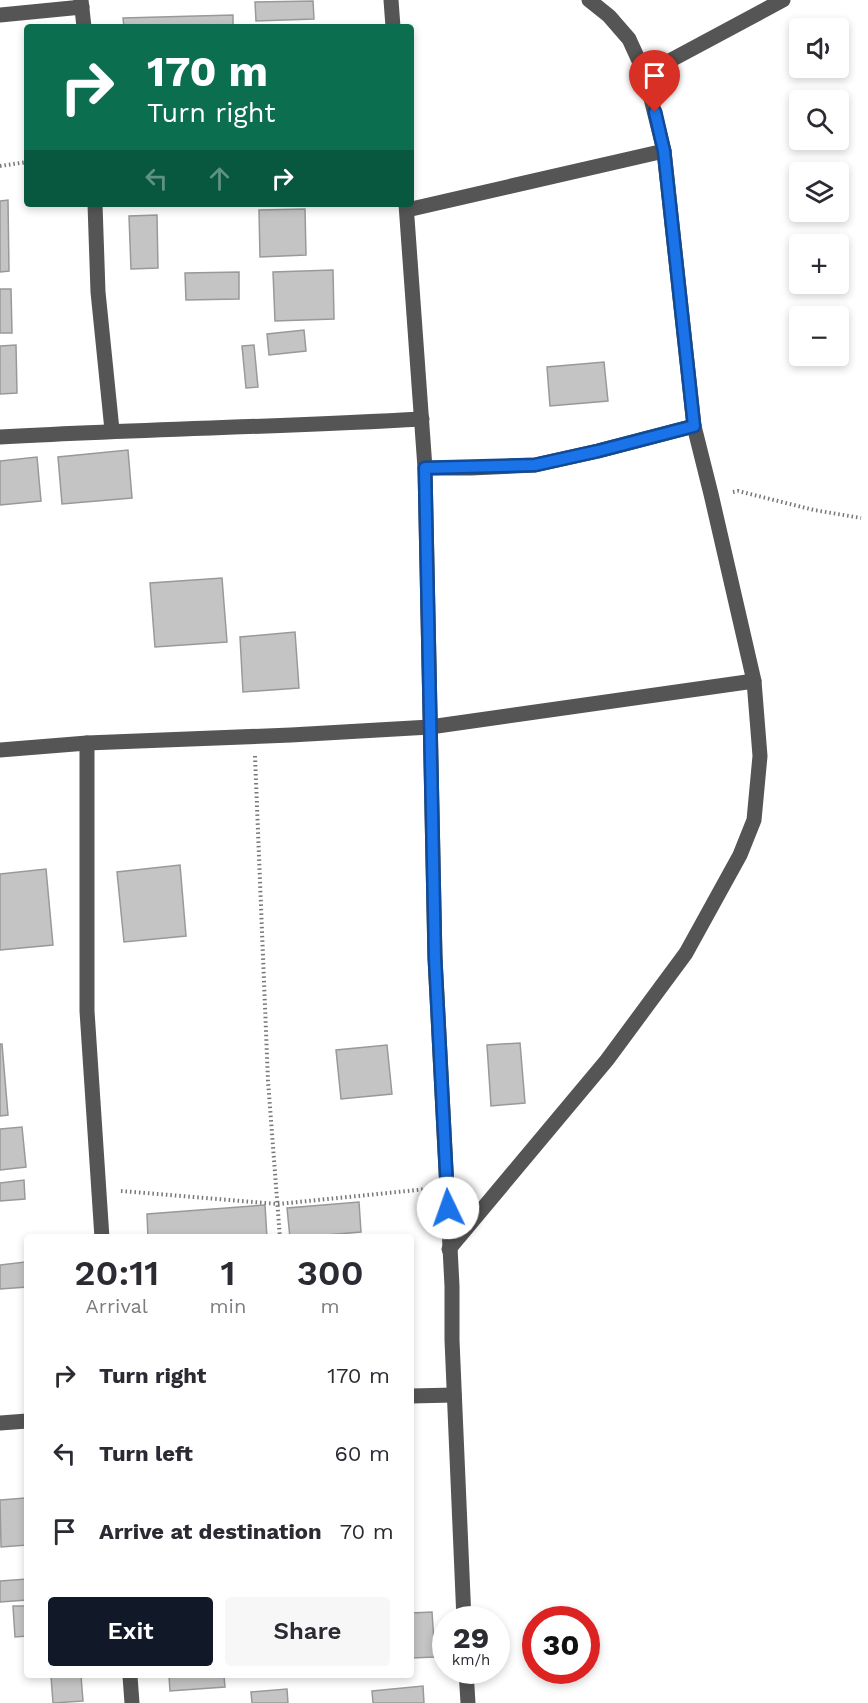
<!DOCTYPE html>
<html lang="en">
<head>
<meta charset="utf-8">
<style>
	:root { --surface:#fff; --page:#f7f7f7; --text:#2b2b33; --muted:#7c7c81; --accent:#111827 }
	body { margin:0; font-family:"Work Sans",sans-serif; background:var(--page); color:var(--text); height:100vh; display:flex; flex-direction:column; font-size:22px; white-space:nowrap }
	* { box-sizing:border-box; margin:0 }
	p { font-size:20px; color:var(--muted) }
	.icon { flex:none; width:33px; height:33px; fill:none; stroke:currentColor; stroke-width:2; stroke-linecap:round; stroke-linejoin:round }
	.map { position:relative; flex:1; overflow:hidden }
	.details { position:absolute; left:24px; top:1234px; width:390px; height:444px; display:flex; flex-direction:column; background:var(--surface); border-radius:6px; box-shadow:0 3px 9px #0003 }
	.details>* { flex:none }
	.guide { position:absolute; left:24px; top:24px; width:390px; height:183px; border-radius:6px; box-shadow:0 3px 9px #0003; background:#0b6e4f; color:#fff; overflow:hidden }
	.buttons { position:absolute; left:789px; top:18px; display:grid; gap:12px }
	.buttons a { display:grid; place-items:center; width:60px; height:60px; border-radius:6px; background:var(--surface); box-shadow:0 3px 9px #0003; font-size:30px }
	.speed { position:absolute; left:432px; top:1606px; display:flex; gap:12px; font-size:30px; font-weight:700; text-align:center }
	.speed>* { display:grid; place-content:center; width:78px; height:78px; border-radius:50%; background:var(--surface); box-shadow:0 3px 9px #0003; line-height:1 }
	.speed small { font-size:15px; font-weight:400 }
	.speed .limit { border:9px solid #d22; background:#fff; color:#111 }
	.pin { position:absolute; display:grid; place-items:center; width:51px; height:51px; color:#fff; margin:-62px -26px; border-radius:50% 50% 50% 0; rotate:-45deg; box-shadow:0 0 6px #0007 }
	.pin .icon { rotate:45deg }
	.me { position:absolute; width:66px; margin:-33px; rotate:357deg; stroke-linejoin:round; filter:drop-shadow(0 0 4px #0008) }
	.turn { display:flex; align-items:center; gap:21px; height:126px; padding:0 24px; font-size:27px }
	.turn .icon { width:78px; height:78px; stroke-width:2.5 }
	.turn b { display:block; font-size:42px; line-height:51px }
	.lanes { display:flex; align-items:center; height:57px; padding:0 24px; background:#0003; justify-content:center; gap:30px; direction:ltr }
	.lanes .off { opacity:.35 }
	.eta { display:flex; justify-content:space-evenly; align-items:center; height:102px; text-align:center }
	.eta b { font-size:36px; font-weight:600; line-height:42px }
	.primary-button { display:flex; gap:12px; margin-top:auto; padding:12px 24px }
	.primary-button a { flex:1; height:69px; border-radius:6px; background:var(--accent); color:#fff; font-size:24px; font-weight:600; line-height:69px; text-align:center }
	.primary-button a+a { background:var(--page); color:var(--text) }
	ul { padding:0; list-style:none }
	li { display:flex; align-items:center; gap:18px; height:78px; padding:0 24px }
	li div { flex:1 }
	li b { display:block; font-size:22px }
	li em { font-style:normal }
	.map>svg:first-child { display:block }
	.building { fill:#c4c4c4; stroke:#999; stroke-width:1.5 }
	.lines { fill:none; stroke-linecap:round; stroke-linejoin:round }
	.path { stroke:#777; stroke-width:4; stroke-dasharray:1.5 3; stroke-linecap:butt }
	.minor { stroke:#555; stroke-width:15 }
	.route-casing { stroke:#114b97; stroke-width:15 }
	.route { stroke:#1a73e8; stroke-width:10 }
</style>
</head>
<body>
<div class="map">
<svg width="868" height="1703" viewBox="0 0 868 1703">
	<rect width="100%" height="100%" fill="#fff"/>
	<!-- building -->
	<g class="building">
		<polygon points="313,1 314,19 256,21 255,2"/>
		<polygon points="233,15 233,27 124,27 123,18"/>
		<polygon points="8,200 9,271 0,272 0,201"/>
		<polygon points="305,209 306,255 260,257 259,210"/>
		<polygon points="157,215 158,268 131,269 129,216"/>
		<polygon points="333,270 334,319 275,321 273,272"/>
		<polygon points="239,272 239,299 186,300 185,273"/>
		<polygon points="0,289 11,289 12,333 0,333"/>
		<polygon points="304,330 306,351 269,355 267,334"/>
		<polygon points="16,345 17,393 0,394 0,346"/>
		<polygon points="254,345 258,387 246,388 242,346"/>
		<polygon points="604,362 608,401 550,406 547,367"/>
		<polygon points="128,450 132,498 62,504 58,457"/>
		<polygon points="37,457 41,501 0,505 0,461"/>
		<polygon points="222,578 227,642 155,647 150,583"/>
		<polygon points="295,632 299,688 243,692 240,637"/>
		<polygon points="180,865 186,936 124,942 117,872"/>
		<polygon points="46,869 53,945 0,950 0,874"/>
		<polygon points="520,1043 525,1103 491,1106 487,1045"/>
		<polygon points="0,1044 2,1044 8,1115 0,1116"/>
		<polygon points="387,1045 392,1094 341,1099 336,1050"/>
		<polygon points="22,1127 26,1167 0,1170 0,1129"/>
		<polygon points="24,1180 25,1199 0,1201 0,1183"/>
		<polygon points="359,1202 361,1232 290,1238 287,1208"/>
		<polygon points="265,1205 267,1238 148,1238 147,1214"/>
		<polygon points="25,1262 27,1287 0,1289 0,1265"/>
		<polygon points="25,1498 27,1545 1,1547 0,1500"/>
		<polygon points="27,1579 27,1600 0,1602 0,1581"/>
		<polygon points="13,1606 27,1606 27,1636 15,1637"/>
		<polygon points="432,1612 435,1657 411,1658 411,1613"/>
		<polygon points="51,1676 81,1676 83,1701 53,1703"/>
		<polygon points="169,1676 224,1676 225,1687 170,1691"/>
		<polygon points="423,1686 424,1703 373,1703 372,1691"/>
		<polygon points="287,1689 288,1703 252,1703 251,1692"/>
	</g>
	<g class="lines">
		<!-- path -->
		<g class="path">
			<polyline points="0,166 27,162"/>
			<polyline points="733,492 738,491 814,510 861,518"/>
			<polyline points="255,756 268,1081 280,1238"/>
			<polyline points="121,1191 278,1204 427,1189"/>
		</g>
		<!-- minor -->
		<g class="minor">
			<polyline points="81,0 84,27"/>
			<polyline points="391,0 393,27"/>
			<polyline points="0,15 82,7"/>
			<polyline points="645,74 783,0"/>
			<polyline points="95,204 98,292 112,430"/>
			<polyline points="406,204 425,468 435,958 452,1286 452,1340 464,1620"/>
			<polyline points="407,210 664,151"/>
			<path d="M0,437c141,-8 281,-10 422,-18"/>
			<polyline points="425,468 471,468 535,465 598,451 694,426"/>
			<polyline points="87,743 87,1011 102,1238"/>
			<polyline points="0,750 87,743 291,735 430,727 754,681"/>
			<polyline points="449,1249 607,1060 686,953 740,855 754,820 760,756 754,681 711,494 694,426 664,151 645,74 629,39 609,16 589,0"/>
			<polyline points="411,1396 454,1395"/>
			<polyline points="0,1423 27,1421"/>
			<polyline points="466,1671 468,1703"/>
			<polyline points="130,1676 132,1703"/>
		</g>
	</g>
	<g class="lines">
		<!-- route casing -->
		<g class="route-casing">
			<polyline id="route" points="448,1208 435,958 425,468 535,465 598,451 694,426 664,151 655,112"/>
		</g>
		<!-- route -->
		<use href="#route" class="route"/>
	</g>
</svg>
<div class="buttons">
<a><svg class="icon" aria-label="sound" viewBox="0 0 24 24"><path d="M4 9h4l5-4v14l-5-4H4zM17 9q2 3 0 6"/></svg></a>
<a><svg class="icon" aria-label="search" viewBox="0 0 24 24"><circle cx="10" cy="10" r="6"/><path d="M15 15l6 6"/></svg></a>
<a><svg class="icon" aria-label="layers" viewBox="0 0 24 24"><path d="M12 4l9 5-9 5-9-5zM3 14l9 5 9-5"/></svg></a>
<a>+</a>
<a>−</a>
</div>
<div class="speed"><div>29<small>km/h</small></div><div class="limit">30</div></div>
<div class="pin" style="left:655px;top:112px;background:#d93025"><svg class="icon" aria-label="arrive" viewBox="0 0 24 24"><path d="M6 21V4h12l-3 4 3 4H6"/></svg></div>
<svg class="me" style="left:448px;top:1208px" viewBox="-20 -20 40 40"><circle r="19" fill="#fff"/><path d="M0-13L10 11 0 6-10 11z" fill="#1a73e8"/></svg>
<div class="guide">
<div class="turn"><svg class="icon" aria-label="right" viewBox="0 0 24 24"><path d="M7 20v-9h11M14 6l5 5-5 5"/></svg><div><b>170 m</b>Turn right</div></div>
<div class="lanes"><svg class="icon off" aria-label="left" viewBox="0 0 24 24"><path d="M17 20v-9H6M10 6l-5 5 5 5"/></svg><svg class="icon off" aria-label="ahead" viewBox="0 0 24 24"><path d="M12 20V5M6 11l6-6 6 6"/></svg><svg class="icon" aria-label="right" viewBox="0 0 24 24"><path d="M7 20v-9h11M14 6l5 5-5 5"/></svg></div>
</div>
<section class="details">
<div class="eta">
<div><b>20:11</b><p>Arrival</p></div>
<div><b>1</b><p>min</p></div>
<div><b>300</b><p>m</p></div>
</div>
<ul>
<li><svg class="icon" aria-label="right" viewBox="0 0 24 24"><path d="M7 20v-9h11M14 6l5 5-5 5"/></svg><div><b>Turn right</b></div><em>170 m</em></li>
<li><svg class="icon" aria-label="left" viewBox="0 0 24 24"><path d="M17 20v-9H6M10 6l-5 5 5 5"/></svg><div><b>Turn left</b></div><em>60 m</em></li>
<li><svg class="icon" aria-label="arrive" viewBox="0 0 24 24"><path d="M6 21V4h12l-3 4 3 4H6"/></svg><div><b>Arrive at destination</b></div><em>70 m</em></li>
</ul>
<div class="primary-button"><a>Exit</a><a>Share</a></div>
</section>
</div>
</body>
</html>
